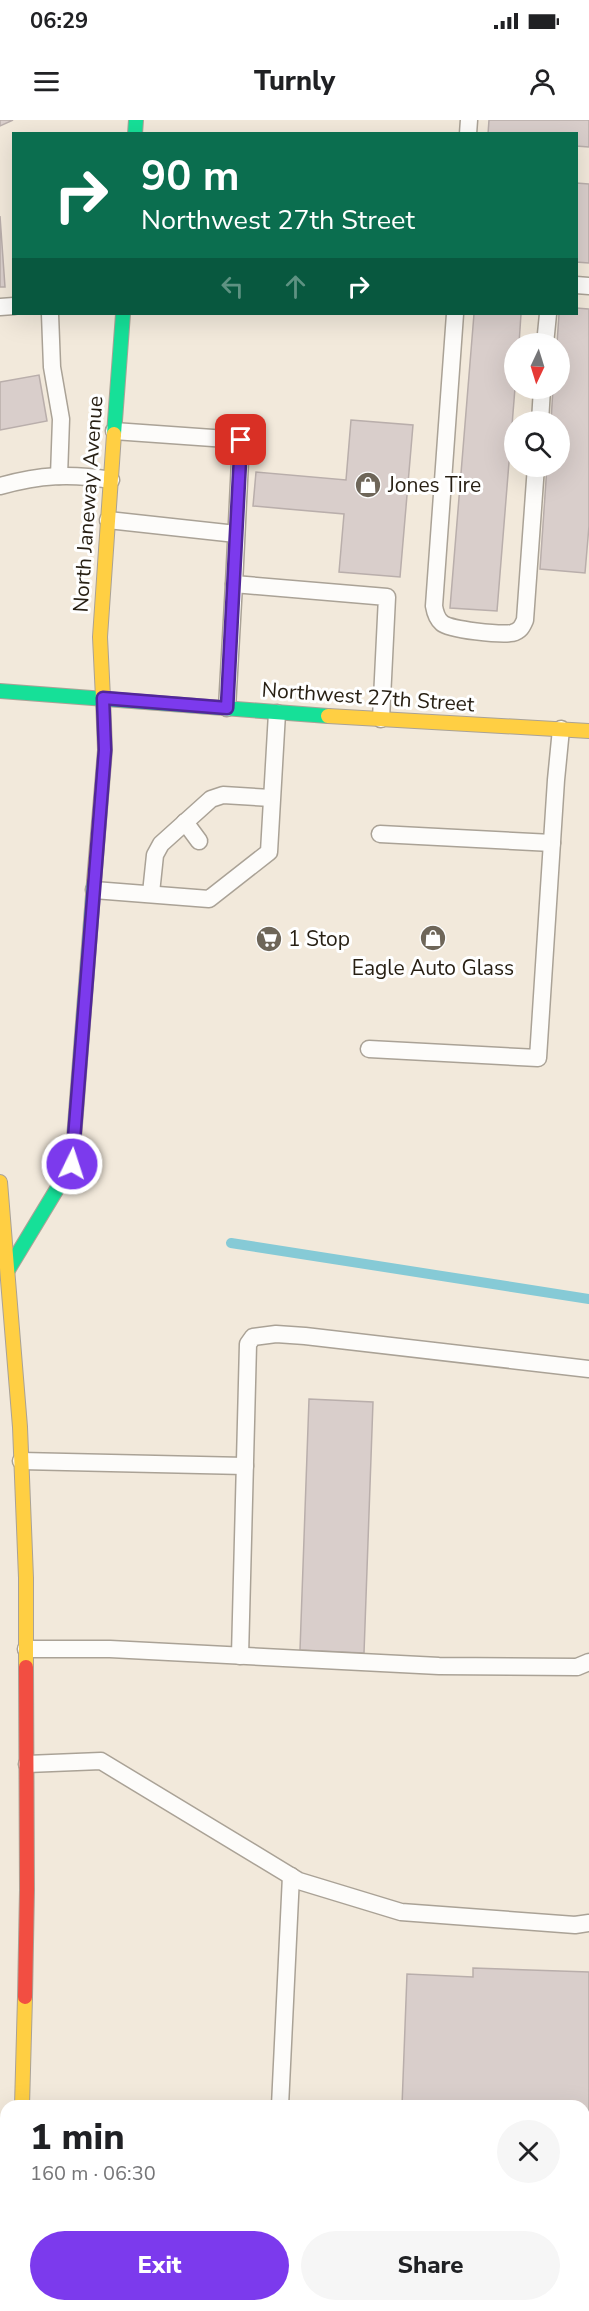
<!DOCTYPE html>
<html lang="en">
<head>
<meta charset="utf-8">
<style>
	:root { --surface:#fff; --page:#f6f6f6; --text:#202124; --muted:#757577; --accent:#7c3aed }
	body { margin:0; font-family:"Nunito Sans",sans-serif; background:var(--page); color:var(--text); height:100vh; display:flex; flex-direction:column; font-size:22px; white-space:nowrap }
	* { box-sizing:border-box; margin:0 }
	p { font-size:20px; color:var(--muted) }
	.icon { flex:none; width:33px; height:33px; fill:none; stroke:currentColor; stroke-width:2; stroke-linecap:round; stroke-linejoin:round }
	.map { position:relative; flex:1; overflow:hidden }
	.side { position:absolute; left:0px; top:1980px; width:590px; height:212px; display:flex; flex-direction:column; background:var(--surface); border-radius:18px 18px 0 0; box-shadow:0 6px 24px #0002 }
	.side>* { flex:none }
	.hud { position:absolute; left:12px; top:12px; width:566px; height:183px; border-radius:0px; box-shadow:0 6px 24px #0002; background:#0b6e4f; color:#fff; overflow:hidden }
	.needle { width:39px; rotate:184deg }
	.tools { position:absolute; left:504px; top:213px; display:grid; gap:12px }
	.tools a { display:grid; place-items:center; width:66px; height:66px; border-radius:50%; background:var(--surface); box-shadow:0 6px 24px #0002; font-size:30px }
	.pin { position:absolute; display:grid; place-items:center; width:51px; height:51px; color:#fff; margin:-26px; border-radius:12px; box-shadow:0 3px 9px #0006 }
	.me { position:absolute; width:66px; margin:-33px; rotate:4deg; stroke-linejoin:round; filter:drop-shadow(0 0 4px #0008) }
	.turn { display:flex; align-items:center; gap:21px; height:126px; padding:0 30px; font-size:27px }
	.turn .icon { width:78px; height:78px; stroke-width:2.5 }
	.turn b { display:block; font-size:42px; line-height:51px }
	.lanes { display:flex; align-items:center; height:57px; padding:0 30px; background:#0003; justify-content:center; gap:30px; direction:ltr }
	.lanes .off { opacity:.35 }
	.round { display:grid; place-items:center; flex:none; width:63px; height:63px; border-radius:32px; background:var(--page) }
	.head { display:flex; align-items:center; justify-content:space-between; height:102px; padding:0 30px }
	h1 { font-size:36px; font-weight:800; line-height:45px }
	.action { display:flex; gap:12px; margin-top:auto; padding:12px 30px }
	.action a { flex:1; height:69px; border-radius:36px; background:var(--accent); color:#fff; font-size:24px; font-weight:800; line-height:69px; text-align:center }
	.action a+a { background:var(--page); color:var(--text) }
	.status { display:flex; justify-content:space-between; align-items:center; height:42px; padding:0 30px; background:var(--surface); direction:ltr }
	.status svg { height:16px; fill:currentColor }
	header { display:flex; justify-content:space-between; align-items:center; height:78px; padding:0 30px; background:var(--surface); font-size:27px; font-weight:800 }
	.map>svg:first-child { display:block }
	.lines { fill:none; stroke-linecap:round; stroke-linejoin:round }
	.stream { stroke:#86cad6; stroke-width:10 }
	.building { fill:#d9cecb; stroke:#b9aeab; stroke-width:1.5 }
	.lane-casing { stroke:#aaa296; stroke-width:19 }
	.fast-casing { stroke:#aaa296; stroke-width:16 }
	.slow-casing { stroke:#aaa296; stroke-width:16 }
	.jam-casing { stroke:#aaa296; stroke-width:16 }
	.lane { stroke:#fdfcfa; stroke-width:16 }
	.fast { stroke:#16e098; stroke-width:14 }
	.slow { stroke:#ffcf43; stroke-width:14 }
	.jam { stroke:#f24e42; stroke-width:14 }
	.route-casing { stroke:#51269a; stroke-width:15 }
	.route { stroke:#7c3aed; stroke-width:10 }
	.labels { text-anchor:middle; dominant-baseline:central; stroke-width:6; stroke-linejoin:round; paint-order:stroke }
	.poi-label { font-size:21px; fill:#271f13; stroke:#fff; text-anchor:start }
	.street-label { font-size:21px; fill:#271f13; stroke:#fff }
</style>
</head>
<body>
<div class="status"><b>06:29</b><svg viewBox="0 0 49 12"><path d="M0 12V9h3v3zM5 12V6h3v6zM10 12V3h3v9zM15 12V0h3v12zM26 1h20v11H26zM47 4h2v5h-2z"/></svg></div>
<header><svg class="icon" aria-label="menu" viewBox="0 0 24 24"><path d="M4 6h16M4 12h16M4 18h16"/></svg>Turnly<svg class="icon" aria-label="person" viewBox="0 0 24 24"><circle cx="12" cy="8" r="4"/><path d="M4 21q1-7 8-7t8 7"/></svg></header>
<div class="map">
<svg width="589" height="2191" viewBox="0 0 589 2191">
	<rect width="100%" height="100%" fill="#f2e9db"/>
	<g class="lines">
		<!-- stream -->
		<polyline class="stream" points="231,1123 589,1179"/>
	</g>
	<!-- building -->
	<g class="building">
		<polygon points="0,0 13,0 0,6"/>
		<polygon points="489,0 589,0 589,27 576,26 576,14 488,14"/>
		<polygon points="576,63 589,64 589,143 576,142"/>
		<polygon points="0,96 5,167 0,167"/>
		<polygon points="576,188 589,189 589,406 585,453 540,449 547,346 560,346 560,302 551,302 553,268 560,268 560,224 557,224 559,194 576,194"/>
		<polygon points="474,194 521,194 519,224 514,224 515,268 497,491 450,488"/>
		<polygon points="39,255 47,301 0,310 0,262"/>
		<polygon points="351,300 413,305 400,457 339,452 344,394 253,386 256,352 346,360"/>
		<polygon points="309,1279 373,1282 364,1533 300,1530"/>
		<polygon points="473,1848 589,1852 589,2118 584,2117 584,1986 402,1986 407,1854 473,1857"/>
	</g>
	<g class="lines">
		<!-- lane casing -->
		<g class="lane-casing">
			<g id="lane">
				<polyline points="468,14 469,0"/>
				<polyline points="576,165 589,166"/>
				<polyline points="0,187 14,186"/>
				<polyline points="50,194 52,247 61,299 59,356"/>
				<path d="M455,194l-21,292c1,6 3,13 8,17 8,7 59,12 70,10 8,-2 10,-6 13,-13l11,-154"/>
				<polyline points="545,224 548,194"/>
				<polyline points="540,302 542,268"/>
				<polyline points="114,311 241,320 234,464"/>
				<path d="M0,366c40,-11 70,-13 111,-6"/>
				<polyline points="108,400 236,414"/>
				<polyline points="227,588 234,464 387,477 381,599"/>
				<polyline points="185,702 199,721"/>
				<polyline points="380,714 552,723"/>
				<polyline points="94,770 209,779 269,732 277,593"/>
				<polyline points="151,773 155,735 161,724 211,679 223,675 271,678"/>
				<polyline points="369,929 538,938 556,660 561,609"/>
				<polyline points="21,1341 245,1346"/>
				<polyline points="26,1529 110,1529 439,1546 577,1547 589,1542"/>
				<polyline points="240,1536 248,1224 253,1217 276,1214 305,1216 589,1249"/>
				<polyline points="27,1644 101,1641 299,1761 401,1792 575,1805 589,1803"/>
				<polyline points="280,1986 291,1756"/>
				<polyline points="584,2157 589,2158"/>
				<polyline points="179,2191 189,2186"/>
			</g>
		</g>
		<!-- fast casing -->
		<g class="fast-casing">
			<g id="fast">
				<polyline points="135,14 136,0"/>
				<polyline points="114,314 123,194"/>
				<polyline points="0,571 328,596"/>
				<polyline points="8,1150 72,1044 94,762"/>
				<polyline points="10,2186 10,2191"/>
			</g>
		</g>
		<!-- slow casing -->
		<g class="slow-casing">
			<g id="slow">
				<polyline points="103,578 100,517 114,314"/>
				<polyline points="328,596 589,611"/>
				<polyline points="94,762 105,630 103,578"/>
				<polyline points="0,1062 20,1307 26,1458 26,1547"/>
				<polyline points="22,1986 25,1877"/>
			</g>
		</g>
		<!-- jam casing -->
		<g class="jam-casing">
			<polyline id="jam" points="25,1877 27,1770 26,1547"/>
		</g>
		<!-- lane -->
		<use href="#lane" class="lane"/>
		<!-- fast -->
		<use href="#fast" class="fast"/>
		<!-- slow -->
		<use href="#slow" class="slow"/>
		<!-- jam -->
		<use href="#jam" class="jam"/>
	</g>
	<g class="lines">
		<!-- route casing -->
		<g class="route-casing">
			<polyline id="route" points="72,1044 105,630 103,578 227,588 241,320"/>
		</g>
		<!-- route -->
		<use href="#route" class="route"/>
	</g>
	<!-- icons -->
	<defs>
		<g id="shop-disc" transform="scale(1.35)"><circle r="9.5" fill="#6e6659" stroke="#fff"/><path d="M-5-2.5h2.3a2.7 3.5 0 0 1 5.4 0H5L5.5 6h-11ZM-1.5-2.5h3a1.5 2.3 0 0 0-3 0Z" fill="#fff"/></g>
		<g id="supermarket-disc" transform="scale(1.35)"><circle r="9.5" fill="#6e6659" stroke="#fff"/><path d="M-6-5.5h2.5l.6 2H6L4.5 2H-2.5L-4.4-4H-6ZM-1.5 3.2a1.3 1.3 0 1 0 .1 0ZM3 3.2a1.3 1.3 0 1 0 .1 0Z" fill="#fff"/></g>
	</defs>
	<g fill-rule="evenodd">
		<use href="#shop-disc" x="368" y="365"/>
		<use href="#shop-disc" x="433" y="818"/>
		<use href="#supermarket-disc" x="269" y="819"/>
	</g>
	<g class="labels">
		<!-- poi labels -->
		<g class="poi-label">
			<text x="388" y="365">Jones Tire</text>
			<text x="288" y="819">1 Stop</text>
			<text x="433" y="848" text-anchor="middle">Eagle Auto Glass</text>
		</g>
		<!-- street labels -->
		<g class="street-label">
			<text transform="translate(88 384) rotate(-86)">North Janeway Avenue</text>
			<text transform="translate(368 577) rotate(4)">Northwest 27th Street</text>
		</g>
	</g>
</svg>
<div class="tools">
<a><svg class="needle" viewBox="-14 -14 28 28"><path d="M0-13l5 13h-10z" fill="#e53935"/><path d="M0 13l5-13h-10z" fill="#757577"/></svg></a>
<a><svg class="icon" aria-label="search" viewBox="0 0 24 24"><circle cx="10" cy="10" r="6"/><path d="M15 15l6 6"/></svg></a>
</div>
<div class="pin" style="left:241px;top:320px;background:#d93025"><svg class="icon" aria-label="arrive" viewBox="0 0 24 24"><path d="M6 21V4h12l-3 4 3 4H6"/></svg></div>
<svg class="me" style="left:72px;top:1044px" viewBox="-20 -20 40 40"><circle r="17" fill="#7c3aed" stroke="#fff" stroke-width="3"/><path d="M0-11L8 9 0 5-8 9z" fill="#fff"/></svg>
<div class="hud">
<div class="turn"><svg class="icon" aria-label="right" viewBox="0 0 24 24"><path d="M7 20v-9h11M14 6l5 5-5 5"/></svg><div><b>90 m</b>Northwest 27th Street</div></div>
<div class="lanes"><svg class="icon off" aria-label="left" viewBox="0 0 24 24"><path d="M17 20v-9H6M10 6l-5 5 5 5"/></svg><svg class="icon off" aria-label="ahead" viewBox="0 0 24 24"><path d="M12 20V5M6 11l6-6 6 6"/></svg><svg class="icon" aria-label="right" viewBox="0 0 24 24"><path d="M7 20v-9h11M14 6l5 5-5 5"/></svg></div>
</div>
<section class="side">
<div class="head"><div><h1>1 min</h1><p>160 m · 06:30</p></div><a class="round"><svg class="icon" aria-label="close" viewBox="0 0 24 24"><path d="M6 6l12 12M18 6L6 18"/></svg></a></div>
<div class="action"><a>Exit</a><a>Share</a></div>
</section>
</div>
</body>
</html>
